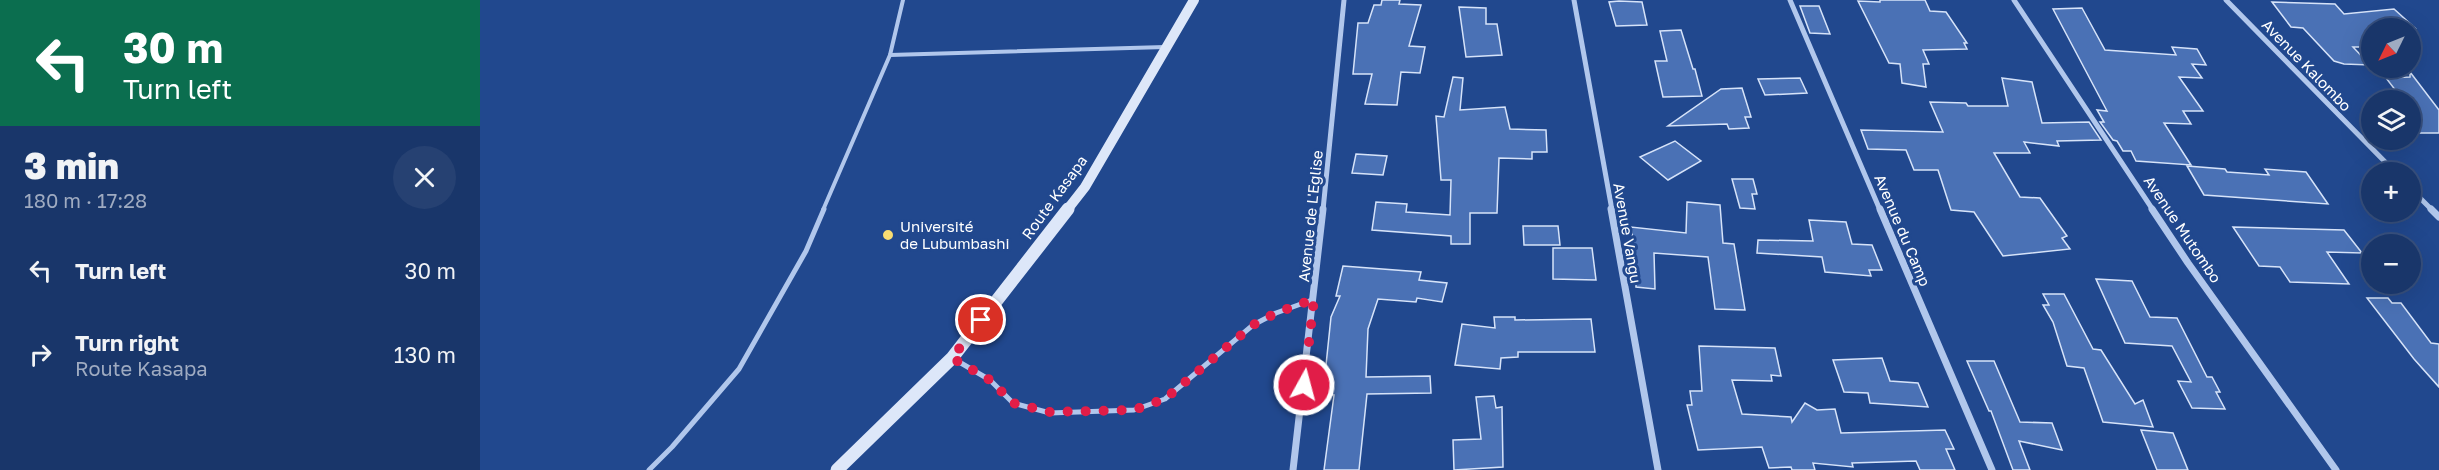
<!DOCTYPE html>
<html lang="en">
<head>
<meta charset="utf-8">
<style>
	:root { --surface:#19366a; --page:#264172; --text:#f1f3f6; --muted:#9fabc1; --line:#37507e }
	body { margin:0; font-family:"Golos Text",sans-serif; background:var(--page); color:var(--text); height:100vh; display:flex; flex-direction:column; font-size:22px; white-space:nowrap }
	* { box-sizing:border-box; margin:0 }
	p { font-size:20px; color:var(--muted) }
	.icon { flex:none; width:33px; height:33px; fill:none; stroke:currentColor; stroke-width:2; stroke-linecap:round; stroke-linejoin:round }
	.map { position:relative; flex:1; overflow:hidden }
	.sheet { display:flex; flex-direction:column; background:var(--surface); width:480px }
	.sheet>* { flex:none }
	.guide { background:#0b6e4f; color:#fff; overflow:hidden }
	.needle { width:39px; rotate:227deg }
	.fabs { position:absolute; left:1881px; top:18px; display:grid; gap:12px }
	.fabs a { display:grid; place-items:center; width:60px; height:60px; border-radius:50%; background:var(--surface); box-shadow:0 6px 24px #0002,0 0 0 2px var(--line); font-size:30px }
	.pin { position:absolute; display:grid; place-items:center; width:51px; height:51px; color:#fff; margin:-26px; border:3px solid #fff; border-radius:50%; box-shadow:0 2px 6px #0007 }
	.me { position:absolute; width:66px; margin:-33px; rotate:7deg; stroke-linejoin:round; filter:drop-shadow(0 0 4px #0008) }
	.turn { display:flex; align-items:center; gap:21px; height:126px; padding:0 24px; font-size:27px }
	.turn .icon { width:78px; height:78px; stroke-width:2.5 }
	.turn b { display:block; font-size:42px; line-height:51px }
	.round { display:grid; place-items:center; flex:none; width:63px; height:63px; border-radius:32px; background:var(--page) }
	.head { display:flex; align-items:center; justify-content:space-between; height:102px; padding:0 24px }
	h1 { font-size:36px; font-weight:800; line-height:45px }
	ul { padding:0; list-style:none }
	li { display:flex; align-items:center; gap:18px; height:84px; padding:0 24px }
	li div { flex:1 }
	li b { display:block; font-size:22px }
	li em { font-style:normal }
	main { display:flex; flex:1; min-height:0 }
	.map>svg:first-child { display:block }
	.building { fill:#4a71b5; stroke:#d6e3f9; stroke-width:1.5 }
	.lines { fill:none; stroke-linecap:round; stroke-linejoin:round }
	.service-far1 { stroke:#b1c7ec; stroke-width:4 }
	.service { stroke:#b1c7ec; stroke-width:5 }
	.minor-far1 { stroke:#b1c7ec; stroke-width:5 }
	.minor { stroke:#b1c7ec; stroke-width:7 }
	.secondary-far1 { stroke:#dde7f9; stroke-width:10 }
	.secondary { stroke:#dde7f9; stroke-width:13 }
	.route { stroke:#e11d48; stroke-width:10; stroke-dasharray:0 18 }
	.poi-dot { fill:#f8dc72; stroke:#21488e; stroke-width:2 }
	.labels { text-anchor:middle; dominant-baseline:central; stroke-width:6; stroke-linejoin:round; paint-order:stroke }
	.street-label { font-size:15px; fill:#fff; stroke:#21488e }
	.poi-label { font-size:15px; fill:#fff; stroke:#21488e; text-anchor:start }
</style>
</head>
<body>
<main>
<section class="sheet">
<div class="guide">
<div class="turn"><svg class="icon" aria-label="left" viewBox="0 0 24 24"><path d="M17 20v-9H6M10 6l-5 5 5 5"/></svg><div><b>30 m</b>Turn left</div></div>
</div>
<div class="head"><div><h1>3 min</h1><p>180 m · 17:28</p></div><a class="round"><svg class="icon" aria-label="close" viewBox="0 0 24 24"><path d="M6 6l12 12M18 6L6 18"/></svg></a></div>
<ul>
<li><svg class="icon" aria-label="left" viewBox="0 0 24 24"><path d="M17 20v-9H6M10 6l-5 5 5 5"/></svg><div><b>Turn left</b></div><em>30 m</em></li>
<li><svg class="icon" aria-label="right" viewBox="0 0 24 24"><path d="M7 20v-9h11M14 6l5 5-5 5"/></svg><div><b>Turn right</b><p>Route Kasapa</p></div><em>130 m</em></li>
</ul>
</section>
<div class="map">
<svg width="1959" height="470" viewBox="0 0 1959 470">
	<rect width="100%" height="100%" fill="#21488e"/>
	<!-- building -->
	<g class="building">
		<polygon points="902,0 920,0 919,4 941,5 929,46 945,47 940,73 921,72 917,105 885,104 892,74 873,74 878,23 888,23 894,5 901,5"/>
		<polygon points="1400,0 1445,0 1450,11 1466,12 1487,43 1484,43 1487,49 1443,50 1449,64 1443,64 1446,87 1422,83 1420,64 1409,63 1378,1 1400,2"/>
		<polygon points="1139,1 1162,2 1167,25 1136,26 1129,2"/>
		<polygon points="1792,2 1855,4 1864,14 1914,9 1935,28 1892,28 1892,47 1873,47 1890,65 1864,64 1854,61 1823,28 1811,27"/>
		<polygon points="1320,6 1339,6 1350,34 1330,33"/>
		<polygon points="979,7 1006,8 1006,24 1017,24 1022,55 986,57"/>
		<polygon points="1602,8 1625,50 1696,55 1692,47 1717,49 1726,65 1712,64 1722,78 1699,77 1723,111 1703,111 1711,124 1684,123 1711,165 1656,161 1651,151 1643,151 1637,141 1633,140 1620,122 1624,122 1617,110 1627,111 1573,9"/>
		<polygon points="1201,30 1213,69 1215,69 1222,96 1183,97 1175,61 1187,61 1180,31"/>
		<polygon points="1930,72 1959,110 1959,133 1930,133 1930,100 1923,100 1906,78 1930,77"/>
		<polygon points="973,77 983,78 980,110 1025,107 1030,129 1066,130 1067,152 1052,152 1052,159 1019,158 1017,213 990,213 990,244 971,244 971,236 892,230 896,202 927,204 926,212 970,215 971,180 961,180 956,116 964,117"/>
		<polygon points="1320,78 1327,93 1285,95 1278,79"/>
		<polygon points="1522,78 1552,82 1562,123 1609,122 1621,140 1577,141 1579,146 1544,142 1550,153 1514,153 1540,197 1560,198 1587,236 1582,238 1590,249 1523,256 1494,212 1471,210 1458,170 1434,170 1426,150 1388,149 1381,130 1463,132 1450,102 1486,103 1488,106 1528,106"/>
		<polygon points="1262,88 1271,117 1265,117 1269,128 1249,129 1247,124 1188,126 1241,89"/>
		<polygon points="1195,141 1221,161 1188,180 1160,157"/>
		<polygon points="876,154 907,156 903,175 872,173"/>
		<polygon points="1707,166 1745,169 1747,172 1789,175 1785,169 1826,172 1848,204 1724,195"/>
		<polygon points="1252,179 1273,179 1277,194 1272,194 1275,209 1260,208"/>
		<polygon points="1207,202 1240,205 1243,243 1254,244 1265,310 1235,309 1228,257 1174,253 1175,289 1156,287 1155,251 1151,227 1206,233"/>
		<polygon points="1329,220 1366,222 1372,244 1392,245 1402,270 1389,270 1391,276 1345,272 1342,257 1277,253 1278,240 1333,241"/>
		<polygon points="1043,226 1078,226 1080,245 1044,245"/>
		<polygon points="1753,227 1864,230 1882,253 1847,252 1869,284 1810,282 1800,267 1779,266"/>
		<polygon points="1073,248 1112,248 1116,280 1073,279"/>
		<polygon points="863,266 941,272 939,280 967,283 962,302 937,298 936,302 898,299 888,329 886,377 950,376 951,393 887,394 879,470 844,470 854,395 843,394 851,317 860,296 856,296"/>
		<polygon points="1616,279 1652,281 1670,317 1697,318 1727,377 1732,377 1740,392 1736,392 1745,409 1712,408 1698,381 1711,382 1692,346 1645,343"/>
		<polygon points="1563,294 1584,294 1613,349 1621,350 1655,404 1663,400 1673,427 1623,422 1604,368 1587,366 1573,322 1563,305 1569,305"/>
		<polygon points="1887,298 1908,298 1912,303 1921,303 1951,343 1959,344 1959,387 1934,359"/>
		<polygon points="1014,317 1035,317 1035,320 1111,319 1115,352 1038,352 1038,357 1021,358 1020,369 975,365 982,324 1015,328"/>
		<polygon points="1219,346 1295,348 1301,376 1291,375 1292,381 1252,380 1262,414 1311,417 1312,422 1325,403 1337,410 1355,409 1361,433 1465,430 1474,449 1466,449 1475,470 1440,470 1436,461 1372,463 1373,467 1333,463 1335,470 1312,470 1311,467 1289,468 1282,447 1218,450 1207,405 1212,405 1210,391 1222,391"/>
		<polygon points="1402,358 1410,381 1438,383 1448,407 1390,403 1388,393 1364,392 1353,360"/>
		<polygon points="1487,361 1514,361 1540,422 1572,423 1582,450 1539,441 1550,470 1533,470 1511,411 1509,411"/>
		<polygon points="1014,396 1016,408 1022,407 1023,467 974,470 973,440 1001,439 996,397"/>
		<polygon points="1661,430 1693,433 1708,470 1677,470"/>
	</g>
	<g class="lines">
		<!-- service-far1 -->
		<g class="service-far1">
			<polyline points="410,55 685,47"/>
			<polyline points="343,210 410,55 423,0"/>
		</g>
		<!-- service -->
		<g class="service">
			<polyline points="474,359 510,380 533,403 570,413 654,410 685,399 773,325 796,313 832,300"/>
			<polyline points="169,470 192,447 259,369 326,251 344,209"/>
		</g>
		<!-- minor-far1 -->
		<g class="minor-far1">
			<polyline points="1094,0 1132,210"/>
			<polyline points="1310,0 1400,210"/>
			<polyline points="1534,0 1673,210"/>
			<polyline points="1746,0 1915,172"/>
			<polyline points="1930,188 1952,210"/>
			<polyline points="843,210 864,0"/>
		</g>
		<!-- minor -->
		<g class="minor">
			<polyline points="1131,209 1178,470"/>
			<polyline points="1400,209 1512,470"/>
			<polyline points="1672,209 1708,263 1856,470"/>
			<polyline points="1951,209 1959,217"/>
			<polyline points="813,470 843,209"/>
		</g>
		<!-- secondary-far1 -->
		<polyline class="secondary-far1" points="587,210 605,187 714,0"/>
		<!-- secondary -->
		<polyline class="secondary" points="357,470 472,358 588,209"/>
	</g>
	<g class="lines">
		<!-- route -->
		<polyline class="route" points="501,320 472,358 510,380 533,403 570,412 654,410 685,399 773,325 796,313 834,299 824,385"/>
	</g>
	<!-- markers -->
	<circle class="poi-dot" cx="408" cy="235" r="6"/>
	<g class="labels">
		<!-- street labels -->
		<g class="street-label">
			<text transform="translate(1827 65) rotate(46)">Avenue Kalombo</text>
			<text transform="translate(574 197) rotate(-54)">Route Kasapa</text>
			<text transform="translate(830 216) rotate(-84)">Avenue de L'Eglise</text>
			<text transform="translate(1703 229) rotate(56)">Avenue Mutombo</text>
			<text transform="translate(1423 230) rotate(67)">Avenue du Camp</text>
			<text transform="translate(1148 233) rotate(80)">Avenue Vangu</text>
		</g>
		<!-- poi labels -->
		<g class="poi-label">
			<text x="420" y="226">Université<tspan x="420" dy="17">de Lubumbashi</tspan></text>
		</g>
	</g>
</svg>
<div class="fabs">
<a><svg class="needle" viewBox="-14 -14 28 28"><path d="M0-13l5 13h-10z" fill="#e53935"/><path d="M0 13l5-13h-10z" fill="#9fabc1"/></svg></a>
<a><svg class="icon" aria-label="layers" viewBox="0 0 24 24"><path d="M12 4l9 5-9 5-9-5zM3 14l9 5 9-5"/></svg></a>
<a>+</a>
<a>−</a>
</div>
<div class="pin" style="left:501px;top:320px;background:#d93025"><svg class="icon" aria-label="arrive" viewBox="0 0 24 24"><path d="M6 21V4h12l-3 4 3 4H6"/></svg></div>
<svg class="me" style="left:824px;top:385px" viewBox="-20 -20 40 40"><circle r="17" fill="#e11d48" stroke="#fff" stroke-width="3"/><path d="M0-11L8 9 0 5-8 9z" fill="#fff"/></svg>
</div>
</main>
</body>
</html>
